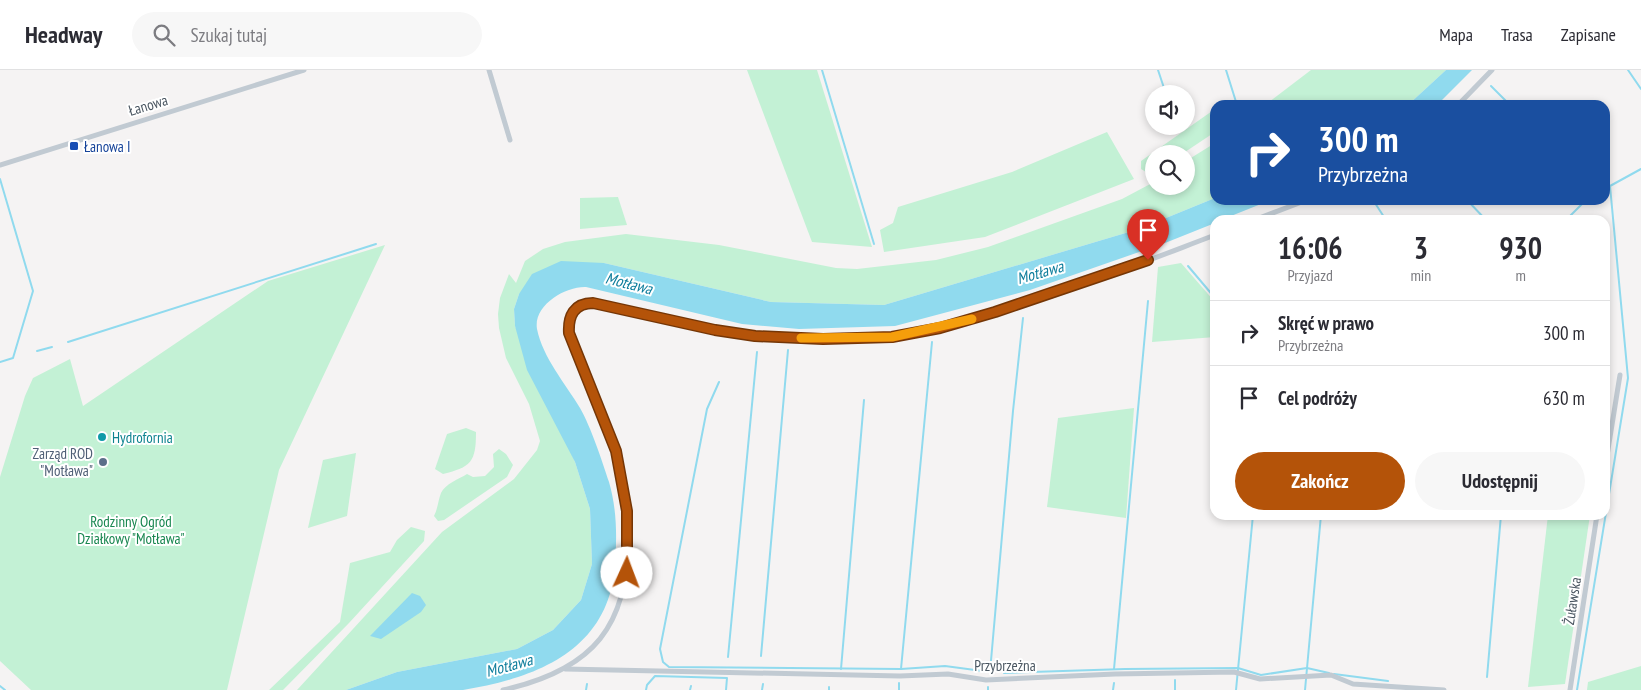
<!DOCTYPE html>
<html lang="pl">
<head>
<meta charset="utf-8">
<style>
	:root { --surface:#fff; --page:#f7f7f7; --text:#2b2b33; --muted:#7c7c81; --line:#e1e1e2; --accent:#b45309 }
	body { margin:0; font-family:"PT Sans Narrow",sans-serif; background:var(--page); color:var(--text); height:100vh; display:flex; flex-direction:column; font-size:19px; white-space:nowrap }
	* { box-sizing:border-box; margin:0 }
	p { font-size:16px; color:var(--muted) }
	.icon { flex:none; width:28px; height:28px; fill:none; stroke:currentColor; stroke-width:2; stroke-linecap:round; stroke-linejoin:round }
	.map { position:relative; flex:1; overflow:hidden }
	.details { position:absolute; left:1210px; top:145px; width:400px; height:305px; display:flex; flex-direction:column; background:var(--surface); border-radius:15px; box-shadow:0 2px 8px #0003 }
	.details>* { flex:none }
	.top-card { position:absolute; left:1210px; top:30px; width:400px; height:105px; border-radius:15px; box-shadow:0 2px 8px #0003; background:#1a4fa0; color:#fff; overflow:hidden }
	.controls { position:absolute; left:1145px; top:15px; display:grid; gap:10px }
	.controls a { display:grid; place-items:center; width:50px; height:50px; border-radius:50%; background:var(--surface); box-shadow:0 2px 8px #0003; font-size:25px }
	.pin { position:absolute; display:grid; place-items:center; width:42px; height:42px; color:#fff; margin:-51px -21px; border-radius:50% 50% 50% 0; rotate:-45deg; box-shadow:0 0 5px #0007 }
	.pin .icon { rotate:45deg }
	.me { position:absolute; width:55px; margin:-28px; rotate:2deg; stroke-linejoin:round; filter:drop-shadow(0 0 4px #0008) }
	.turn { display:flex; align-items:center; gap:18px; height:105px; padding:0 25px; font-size:22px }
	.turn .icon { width:65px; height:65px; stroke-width:2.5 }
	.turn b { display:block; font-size:35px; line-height:42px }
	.eta { display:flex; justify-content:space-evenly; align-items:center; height:85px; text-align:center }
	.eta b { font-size:30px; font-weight:700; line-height:35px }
	.primary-button { display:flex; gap:10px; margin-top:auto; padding:10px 25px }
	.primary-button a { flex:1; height:58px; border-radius:30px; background:var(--accent); color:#fff; font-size:20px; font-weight:700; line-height:58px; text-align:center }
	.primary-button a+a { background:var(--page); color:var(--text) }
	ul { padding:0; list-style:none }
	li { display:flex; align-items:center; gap:15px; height:65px; padding:0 25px; border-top:1px solid var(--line) }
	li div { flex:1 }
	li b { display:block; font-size:19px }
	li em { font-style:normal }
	header { display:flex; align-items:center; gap:30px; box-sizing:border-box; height:70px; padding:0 25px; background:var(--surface); border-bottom:1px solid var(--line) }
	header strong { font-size:24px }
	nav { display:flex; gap:28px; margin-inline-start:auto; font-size:18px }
	.search { width:350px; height:45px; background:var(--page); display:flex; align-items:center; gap:12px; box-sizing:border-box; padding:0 18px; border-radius:28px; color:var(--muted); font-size:19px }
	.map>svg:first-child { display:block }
	.green { fill:#c3f1d5 }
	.water { fill:#90daee }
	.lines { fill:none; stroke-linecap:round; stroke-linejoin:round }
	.stream { stroke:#90daee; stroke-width:2 }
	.street { stroke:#c1cad2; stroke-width:5 }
	.route-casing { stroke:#753606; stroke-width:12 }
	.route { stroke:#b45309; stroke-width:9 }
	.slow { stroke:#f59e0b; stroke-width:9 }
	.transit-dot { fill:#1a4fb4; stroke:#fff; stroke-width:2 }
	.culture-dot { fill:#0f9aa8; stroke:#fff; stroke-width:2 }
	.service-dot { fill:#5c6f8a; stroke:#fff; stroke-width:2 }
	.labels { text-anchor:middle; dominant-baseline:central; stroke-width:4; stroke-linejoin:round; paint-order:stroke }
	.street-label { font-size:15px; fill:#4a5661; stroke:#fff }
	.transit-label { font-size:15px; fill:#164399; stroke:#fff; text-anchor:start }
	.culture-label { font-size:15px; fill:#0d838f; stroke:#fff; text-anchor:start }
	.service-label { font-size:15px; fill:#4e5e75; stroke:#fff; text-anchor:end }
	.park-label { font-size:15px; fill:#17864f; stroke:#fff }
	.water-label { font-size:16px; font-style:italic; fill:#0c7c9b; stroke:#fff }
</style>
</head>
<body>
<header>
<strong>Headway</strong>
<div class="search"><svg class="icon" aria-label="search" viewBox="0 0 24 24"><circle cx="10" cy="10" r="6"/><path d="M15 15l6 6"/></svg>Szukaj tutaj</div>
<nav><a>Mapa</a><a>Trasa</a><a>Zapisane</a></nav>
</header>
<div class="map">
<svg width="1641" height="620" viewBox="0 0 1641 620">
	<rect width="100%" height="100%" fill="#f5f3f3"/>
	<!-- green -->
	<g class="green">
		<polygon points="747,0 817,0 872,177 812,172"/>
		<polygon points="1311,0 1446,0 1408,35 1265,35"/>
		<polygon points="1215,39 1215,62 1182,84 1154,84 1154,101 1146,102 1141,99 1141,91"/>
		<polygon points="1107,62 1134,109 985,167 884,182 880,160 893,153 898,137 1012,102"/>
		<polygon points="1215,73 1215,128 1139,159 884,235 771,232 604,193 519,224 514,239 515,256 575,392 590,439 592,494 581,530 553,560 517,579 397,602 346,620 297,620 442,462 514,409 537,380 540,371 529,334 506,288 499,258 498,244 500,228 509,204 516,213 525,191 543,179 565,172 626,164 719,175 836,198 857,199 936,190 988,177 1122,129 1154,112 1154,116 1186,116 1186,91"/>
		<polygon points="618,127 627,155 580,159 580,128"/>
		<polygon points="385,175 279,400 227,620 31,620 0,591 0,407 25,326 33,308 70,289 83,336 268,211"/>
		<polygon points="1181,193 1215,232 1215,267 1152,272 1158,197"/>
		<polygon points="1134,338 1126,448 1047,437 1058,348"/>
		<path d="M466,358l10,4c0,30 -5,35 -33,42l-8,-5 12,-35z"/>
		<path d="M499,379l7,5 7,11 -6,12 -63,43 -6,1 -4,-5c4,-8 4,-15 7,-23 4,-9 18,-14 26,-19l6,3 12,-1 9,-9 -1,-13z"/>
		<polygon points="356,383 347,446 308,458 323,390"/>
		<polygon points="1548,445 1590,445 1565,614 1528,617"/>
		<polygon points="411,457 425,461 424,471 349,553 283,620 269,620 340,552 350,493 390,482 397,470"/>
		<polygon points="1641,596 1641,620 1587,620 1588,612"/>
	</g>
	<!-- water -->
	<g class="water">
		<polygon points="1446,0 1472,0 1437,35 1408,35"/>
		<path d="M1215,128v2h56l-50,20h-6v3l-50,20 -135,47 -135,36 -96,3 -57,-5 -156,-37c-20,-1 -53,18 -49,42 6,29 28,54 43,79 11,19 22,53 29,74 8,27 8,56 6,83 -6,85 -78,113 -152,125 -12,0 -25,0 -38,0 -26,0 -53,0 -79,0l51,-18 120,-23 36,-19 28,-30 11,-36 -2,-55 -15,-47 -48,-92 -12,-44 -1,-17 5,-15 13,-20 29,-13 43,2 167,39 113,3 255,-76z"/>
		<polygon points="412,523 420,526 426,535 421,542 381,569 370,566"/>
	</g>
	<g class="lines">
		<!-- stream -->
		<g class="stream">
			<polyline points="822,0 874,174"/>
			<polyline points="1158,0 1166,24"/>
			<polyline points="1226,0 1237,35"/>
			<polyline points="1628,0 1641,19"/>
			<polyline points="1491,16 1510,35"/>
			<polyline points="0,109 33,221 13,288 0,292"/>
			<polyline points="1373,130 1386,150"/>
			<polyline points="1467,130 1486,150"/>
			<polyline points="1566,150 1586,130"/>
			<polyline points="1188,196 1215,228"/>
			<polyline points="68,272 376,174"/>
			<polyline points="37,281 52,277"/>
			<polyline points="719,312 707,339 660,579 663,592 669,597 901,599 945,596 990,602 1013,341 1023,248"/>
			<polyline points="761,586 788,280"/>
			<polyline points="728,587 757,282"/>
			<polyline points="841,599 864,330"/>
			<polyline points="901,599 932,272"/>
			<polyline points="1114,599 1148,231"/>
			<polyline points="1004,603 1125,599 1238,598 1261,605 1307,598 1329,603"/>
			<polyline points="1334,604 1388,611"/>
			<polyline points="1487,607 1501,445"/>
			<polyline points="0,616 5,620"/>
			<polyline points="586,620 587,614"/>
			<polyline points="646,620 647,615 655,606 727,608 726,620"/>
			<polyline points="690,620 691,616"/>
			<polyline points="762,620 763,614"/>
			<polyline points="829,620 829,617"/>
			<polyline points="899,620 899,613"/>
			<polyline points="988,620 988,617"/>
			<polyline points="1113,620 1114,613"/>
			<polyline points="1175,620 1175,610"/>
			<polyline points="1236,620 1253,445"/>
			<polyline points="1305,620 1321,445"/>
			<polyline points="1577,620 1628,308 1610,116 1641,99"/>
		</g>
		<!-- street -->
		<g class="street">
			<polyline points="489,0 510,70"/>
			<polyline points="1458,35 1492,0"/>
			<polyline points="0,95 304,0"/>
			<polyline points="1254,150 1307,130"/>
			<polyline points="1605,398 1620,305"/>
			<polyline points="565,599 900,606 948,604 986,610 1115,604 1234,602 1260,609 1331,605 1353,614 1444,620"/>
			<path d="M503,620c90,-20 127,-64 125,-157 -1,-27 -5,-57 -13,-83 -12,-40 -31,-78 -46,-117 -1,-17 5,-30 24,-30 53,12 108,28 162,34 47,4 112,5 159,-4 100,-19 206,-62 301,-98"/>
			<polyline points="1570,620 1597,445"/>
		</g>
	</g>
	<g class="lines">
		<!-- route casing -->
		<g class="route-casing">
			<path id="route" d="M627,503v-62l-11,-60 -47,-118c-1,-17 5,-30 24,-30l122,27 40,6 68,3 69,-2 48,-9 55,-16 153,-52"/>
		</g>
		<!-- route -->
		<use href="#route" class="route"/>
		<!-- slow -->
		<polyline class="slow" points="801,268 892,267 972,249"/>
	</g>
	<!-- markers -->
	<rect class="transit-dot" x="69" y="71" width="10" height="10" rx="2.5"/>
	<circle class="culture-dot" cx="102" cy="367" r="5"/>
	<circle class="service-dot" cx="103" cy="392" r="5"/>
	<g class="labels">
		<!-- street labels -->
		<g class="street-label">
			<text transform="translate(148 35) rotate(-17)">Łanowa</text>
			<text transform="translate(1572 531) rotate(-81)">Żuławska</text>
			<text x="1005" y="595">Przybrzeżna</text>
		</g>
		<!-- transit labels -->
		<g class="transit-label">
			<text x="84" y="76">Łanowa I</text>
		</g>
		<!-- culture labels -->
		<g class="culture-label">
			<text x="112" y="367">Hydrofornia</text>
		</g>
		<!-- service labels -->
		<g class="service-label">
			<text x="93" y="383">Zarząd ROD<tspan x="93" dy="17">"Motława"</tspan></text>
		</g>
		<!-- park labels -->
		<g class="park-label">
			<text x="131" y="451">Rodzinny Ogród<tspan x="131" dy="17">Działkowy "Motława"</tspan></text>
		</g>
		<!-- water labels -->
		<g class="water-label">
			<text transform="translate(1040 202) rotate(-16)">Motława</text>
			<text transform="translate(629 213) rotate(14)">Motława</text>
			<text transform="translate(509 595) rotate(-15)">Motława</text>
		</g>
	</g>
</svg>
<div class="controls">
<a><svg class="icon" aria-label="sound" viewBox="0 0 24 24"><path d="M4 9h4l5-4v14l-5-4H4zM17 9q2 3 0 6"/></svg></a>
<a><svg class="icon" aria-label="search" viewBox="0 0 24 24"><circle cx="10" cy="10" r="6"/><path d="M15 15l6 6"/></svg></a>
</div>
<div class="pin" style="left:1148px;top:190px;background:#d93025"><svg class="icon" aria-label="arrive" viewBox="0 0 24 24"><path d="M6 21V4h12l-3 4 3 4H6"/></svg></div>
<svg class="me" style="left:627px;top:503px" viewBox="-20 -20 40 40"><circle r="19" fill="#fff"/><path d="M0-13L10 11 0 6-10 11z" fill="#b45309"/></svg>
<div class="top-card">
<div class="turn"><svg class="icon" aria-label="right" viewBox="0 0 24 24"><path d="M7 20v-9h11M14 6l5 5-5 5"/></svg><div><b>300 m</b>Przybrzeżna</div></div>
</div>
<section class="details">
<div class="eta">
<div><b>16:06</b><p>Przyjazd</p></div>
<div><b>3</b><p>min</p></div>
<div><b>930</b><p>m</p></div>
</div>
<ul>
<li><svg class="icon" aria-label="right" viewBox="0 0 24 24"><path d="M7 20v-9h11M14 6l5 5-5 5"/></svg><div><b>Skręć w prawo</b><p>Przybrzeżna</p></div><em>300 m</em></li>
<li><svg class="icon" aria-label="arrive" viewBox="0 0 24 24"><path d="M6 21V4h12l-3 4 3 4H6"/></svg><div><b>Cel podróży</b></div><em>630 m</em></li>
</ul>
<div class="primary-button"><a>Zakończ</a><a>Udostępnij</a></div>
</section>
</div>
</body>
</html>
